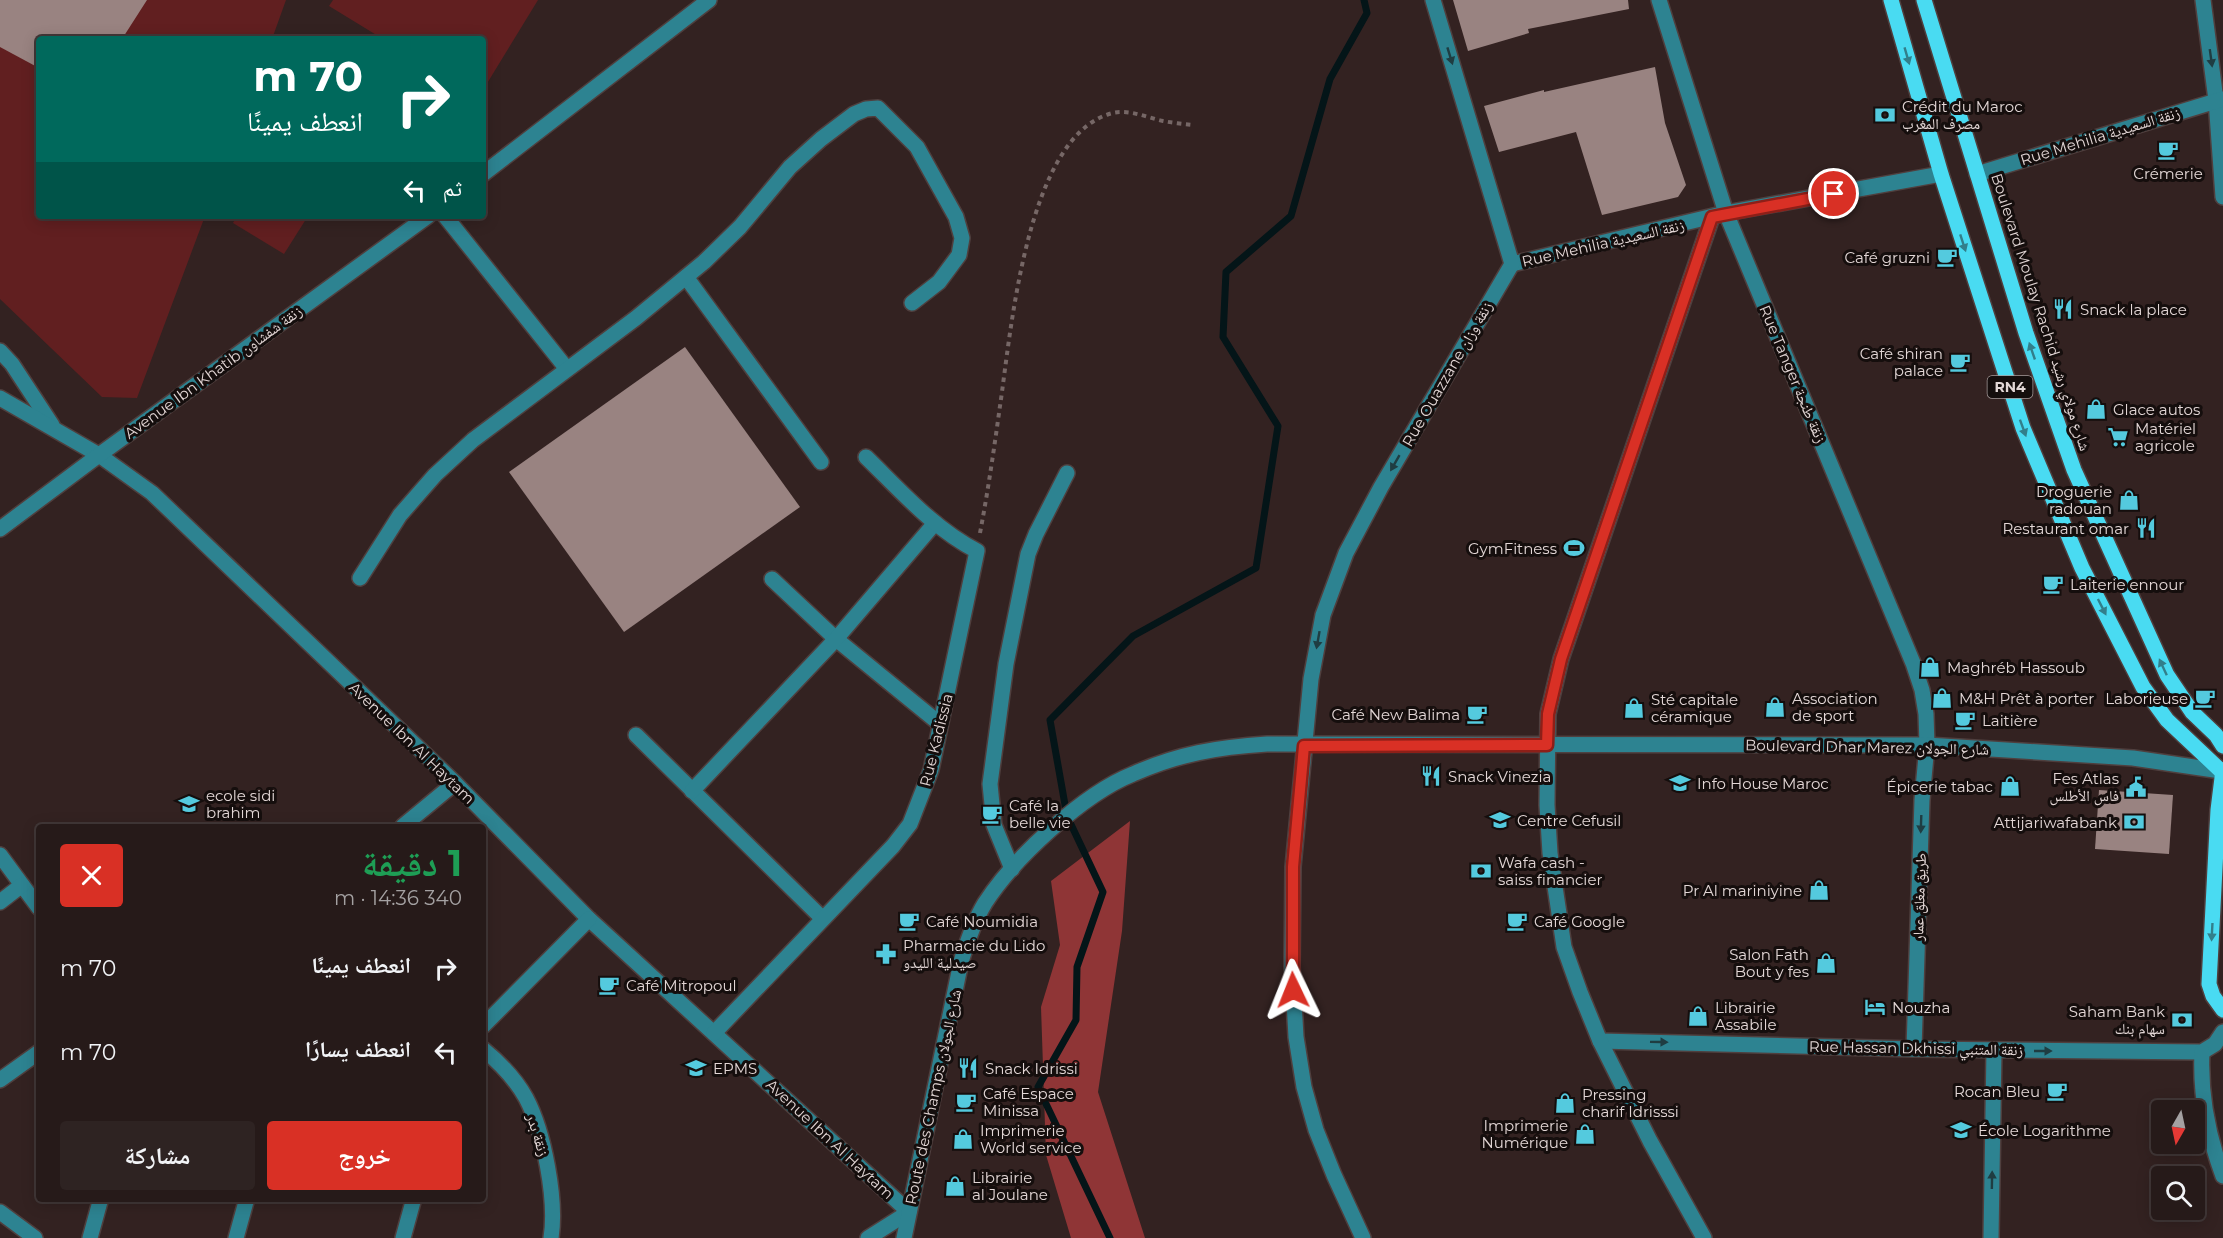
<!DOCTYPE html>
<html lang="ar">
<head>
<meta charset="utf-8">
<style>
	:root { --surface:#261a19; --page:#2e2322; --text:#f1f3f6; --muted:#a4a1a2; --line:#423838; --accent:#d93025 }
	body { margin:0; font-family:Montserrat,"Noto Naskh Arabic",sans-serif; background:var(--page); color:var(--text); direction:rtl; height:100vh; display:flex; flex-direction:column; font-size:22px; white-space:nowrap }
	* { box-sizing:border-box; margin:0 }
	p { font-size:20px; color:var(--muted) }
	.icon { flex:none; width:33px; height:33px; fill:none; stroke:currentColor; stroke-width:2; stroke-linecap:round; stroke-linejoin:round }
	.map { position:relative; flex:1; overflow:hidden; direction:ltr }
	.side { position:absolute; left:36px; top:824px; width:450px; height:378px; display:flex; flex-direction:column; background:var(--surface); border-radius:6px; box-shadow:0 3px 15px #0003,0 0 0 2px var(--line); direction:rtl }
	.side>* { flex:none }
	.banner { position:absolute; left:36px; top:36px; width:450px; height:183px; border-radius:6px; box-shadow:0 3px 15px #0003,0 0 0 2px var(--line); direction:rtl; background:#00695c; color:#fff; overflow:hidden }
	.needle { width:39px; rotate:189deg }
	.fabs { position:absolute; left:2151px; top:1100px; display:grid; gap:12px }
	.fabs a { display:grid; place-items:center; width:54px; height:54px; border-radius:6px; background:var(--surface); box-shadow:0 3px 15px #0003,0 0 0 2px var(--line); font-size:30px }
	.pin { position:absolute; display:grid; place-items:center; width:51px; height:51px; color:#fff; margin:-26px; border:3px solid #fff; border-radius:50%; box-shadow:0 2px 6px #0007 }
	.me { position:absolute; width:66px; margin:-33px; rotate:358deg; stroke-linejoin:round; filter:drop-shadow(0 0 4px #0008) }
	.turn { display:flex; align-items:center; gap:21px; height:126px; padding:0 24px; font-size:27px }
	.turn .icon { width:78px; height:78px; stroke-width:2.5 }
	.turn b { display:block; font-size:42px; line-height:51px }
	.then { display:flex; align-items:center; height:57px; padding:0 24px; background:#0003; gap:12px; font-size:22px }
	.round { display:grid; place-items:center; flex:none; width:63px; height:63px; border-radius:6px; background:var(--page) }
	.summary { display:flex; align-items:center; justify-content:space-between; height:102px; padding:0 24px }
	h1 { font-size:36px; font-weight:700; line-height:45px; color:#1e9e55 }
	.button { display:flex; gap:12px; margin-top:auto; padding:12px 24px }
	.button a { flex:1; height:69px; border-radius:6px; background:var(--accent); color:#fff; font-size:24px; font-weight:700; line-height:69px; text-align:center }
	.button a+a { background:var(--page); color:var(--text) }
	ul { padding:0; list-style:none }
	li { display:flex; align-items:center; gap:18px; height:84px; padding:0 24px }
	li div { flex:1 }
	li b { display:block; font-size:22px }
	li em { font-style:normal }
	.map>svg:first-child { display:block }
	.green { fill:#611f20 }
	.forest { fill:#8f3536 }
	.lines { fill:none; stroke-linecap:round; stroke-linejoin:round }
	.stream { stroke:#041518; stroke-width:7 }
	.building { fill:#998381 }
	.minor-casing { stroke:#4f3f3e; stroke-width:18 }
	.major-casing { stroke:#4f3f3e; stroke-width:18 }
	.path { stroke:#766766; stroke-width:4; stroke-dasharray:4.5 4.5; stroke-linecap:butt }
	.minor { stroke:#2d8391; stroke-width:15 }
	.major { stroke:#49dbf2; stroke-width:15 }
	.oneway { fill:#1f3d42 }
	.oneway2 { fill:#327f8b }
	.route-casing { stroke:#8d1f18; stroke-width:15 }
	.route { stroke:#d93025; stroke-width:10 }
	.labels { text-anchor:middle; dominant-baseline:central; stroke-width:6; stroke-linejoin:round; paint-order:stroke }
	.shield { fill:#150e0d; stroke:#a59b9a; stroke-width:1.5 }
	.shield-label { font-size:14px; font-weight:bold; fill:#e3d7d6 }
	.poi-label { font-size:15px; fill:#e3d7d6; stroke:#150e0d; text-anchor:start }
	.street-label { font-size:15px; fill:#e3d7d6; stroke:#150e0d }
</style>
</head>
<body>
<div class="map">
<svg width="2223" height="1238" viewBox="0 0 2223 1238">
	<rect width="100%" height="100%" fill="#332221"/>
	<!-- green -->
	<g class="green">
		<polygon points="0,0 286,0 272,39 39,39 39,216 205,216 137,398 102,397 0,299"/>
		<polygon points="333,0 538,0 483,90 483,39 383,39 329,6"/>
		<polygon points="237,216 308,216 284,254 233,223"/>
	</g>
	<!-- forest -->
	<polygon class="forest" points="1130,821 1122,931 1098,1092 1145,1238 1071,1238 1046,1155 1041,1007 1060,945 1051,881"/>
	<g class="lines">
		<!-- stream -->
		<polyline class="stream" points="1110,1238 1038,1087 1076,1020 1077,967 1103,892 1067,816 1050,720 1133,636 1256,568 1278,426 1223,337 1226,272 1291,216 1330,79 1367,13 1364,0"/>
	</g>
	<!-- building -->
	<g class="building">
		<polygon points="0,0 147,0 122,39 39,39 39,68 0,47"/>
		<polygon points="1453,0 1628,0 1629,9 1528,29 1529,33 1468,51"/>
		<polygon points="1655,67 1665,123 1686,185 1678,197 1602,215 1576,132 1499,152 1484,106 1544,90 1544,92"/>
		<polygon points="685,347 800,507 624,632 509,472"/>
		<polygon points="2099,790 2173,795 2169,854 2095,849"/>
	</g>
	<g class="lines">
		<!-- minor casing -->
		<g class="minor-casing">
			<g id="minor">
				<polyline points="1659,0 1726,213 1913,663 1922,690 1926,714 1927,745 1922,800 1914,1049"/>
				<polyline points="2203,0 2216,100 2223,197"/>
				<polyline points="483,174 709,0"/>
				<polyline points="1977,174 2223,99"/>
				<polyline points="445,216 567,369"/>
				<polyline points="1512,264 1726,213 1941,174"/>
				<polyline points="686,277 821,462"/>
				<polyline points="0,351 12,364 52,425"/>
				<polyline points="0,398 99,455 152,493 455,783 589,919 909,1212 868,1238"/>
				<polyline points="0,529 99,455 428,216"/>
				<polyline points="360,578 400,515 435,475 473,440 636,318 704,262 740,227 790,167 821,139 854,114 866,109 878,108 917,147 956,217 962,238 959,255 939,282 912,303"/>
				<polyline points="772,579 836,639 940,724"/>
				<polyline points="636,735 822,918"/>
				<polyline points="692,791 836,639 935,523"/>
				<polyline points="403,826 455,783"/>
				<polyline points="0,855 39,908"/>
				<polyline points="1012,869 994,825 990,784 1006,664 1028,554 1036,534 1067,473"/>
				<polyline points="0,902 22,885"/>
				<polyline points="483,1026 589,919"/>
				<path d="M714,1033l179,-187 17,-22 21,-54 46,-219c-43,-22 -77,-61 -111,-94"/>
				<polyline points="1600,1041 1914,1049 2202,1052 2215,1044 2223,1032"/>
				<path d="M483,1049c17,14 32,29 43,49 18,34 31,102 25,140"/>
				<path d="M2202,1052c-2,42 6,84 21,124"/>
				<polyline points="0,1080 39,1052"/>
				<polyline points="0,1212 35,1238"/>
				<polyline points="90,1238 101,1198"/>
				<polyline points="236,1238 247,1198"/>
				<polyline points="403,1238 414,1198"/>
				<path d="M904,1238l57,-276c6,-20 13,-41 24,-59 29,-45 98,-109 148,-129 45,-20 85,-27 134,-30l660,1 206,13 88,13"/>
				<polyline points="1363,1238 1334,1175 1316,1130 1304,1087 1296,1037 1292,966 1293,867 1311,679 1323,615 1346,553 1381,487 1512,264 1433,0"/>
				<polyline points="1704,1238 1650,1141 1600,1041 1580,992 1564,947 1550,853 1547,805 1548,714 1561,659 1712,217"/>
				<polyline points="1991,1238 1994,1050"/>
			</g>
		</g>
		<!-- major casing -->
		<g class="major-casing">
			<g id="major">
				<polyline points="1891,0 1941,174 2023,428 2082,568 2143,687 2167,720 2221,771"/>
				<polyline points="1924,0 2026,333 2074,470 2167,675 2192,712 2216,735 2223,746"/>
				<polyline points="2223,770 2218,810 2209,984 2213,996 2223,1010"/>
			</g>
		</g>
		<!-- path -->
		<path class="path" d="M980,533c8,-42 14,-84 20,-127 11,-74 26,-266 109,-292 18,-6 36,3 54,7 10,2 21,3 31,4"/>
		<!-- minor -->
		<use href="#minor" class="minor"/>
		<!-- major -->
		<use href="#major" class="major"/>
	</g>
	<!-- one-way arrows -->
	<defs><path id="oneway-solid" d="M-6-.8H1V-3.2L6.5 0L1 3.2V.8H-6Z" transform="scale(1.5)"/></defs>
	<g class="oneway">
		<use href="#oneway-solid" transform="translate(1450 56) rotate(73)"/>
		<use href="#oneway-solid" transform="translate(2211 58) rotate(82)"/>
		<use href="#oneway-solid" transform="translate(1395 463) rotate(120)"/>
		<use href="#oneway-solid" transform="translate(1318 640) rotate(100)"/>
		<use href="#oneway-solid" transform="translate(1921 824) rotate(92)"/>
		<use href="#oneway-solid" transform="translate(1659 1042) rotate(1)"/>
		<use href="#oneway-solid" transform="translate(2043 1051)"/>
		<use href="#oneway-solid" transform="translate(1992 1180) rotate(-89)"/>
	</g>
	<g class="oneway2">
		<use href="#oneway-solid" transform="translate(1907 56) rotate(74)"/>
		<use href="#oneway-solid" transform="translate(1963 243) rotate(72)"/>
		<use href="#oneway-solid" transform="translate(2032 351) rotate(-109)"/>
		<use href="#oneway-solid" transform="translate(2023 428) rotate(70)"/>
		<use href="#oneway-solid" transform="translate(2102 607) rotate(63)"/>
		<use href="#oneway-solid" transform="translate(2163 667) rotate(-115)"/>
		<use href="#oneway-solid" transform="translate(2212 932) rotate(93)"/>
	</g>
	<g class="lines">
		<!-- route casing -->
		<g class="route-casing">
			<polyline id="route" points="1293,990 1293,867 1304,746 1547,745 1548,714 1561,659 1712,217 1834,194"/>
		</g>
		<!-- route -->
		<use href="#route" class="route"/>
	</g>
	<!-- icons -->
	<defs>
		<g id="bank-bare" transform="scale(1.62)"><path d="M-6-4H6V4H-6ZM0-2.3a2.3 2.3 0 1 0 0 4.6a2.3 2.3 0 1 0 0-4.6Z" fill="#54cade" stroke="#150e0d" stroke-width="2.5" paint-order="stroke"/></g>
		<g id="cafe-bare" transform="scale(1.62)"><path d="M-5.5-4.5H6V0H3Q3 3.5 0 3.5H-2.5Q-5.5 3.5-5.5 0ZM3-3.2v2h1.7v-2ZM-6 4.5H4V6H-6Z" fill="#54cade" stroke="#150e0d" stroke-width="2.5" paint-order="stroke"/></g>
		<g id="restaurant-bare" transform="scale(1.62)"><path d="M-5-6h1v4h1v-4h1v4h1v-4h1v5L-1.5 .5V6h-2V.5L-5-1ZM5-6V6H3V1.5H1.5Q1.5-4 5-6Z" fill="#54cade" stroke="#150e0d" stroke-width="2.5" paint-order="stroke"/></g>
		<g id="shop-bare" transform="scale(1.62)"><path d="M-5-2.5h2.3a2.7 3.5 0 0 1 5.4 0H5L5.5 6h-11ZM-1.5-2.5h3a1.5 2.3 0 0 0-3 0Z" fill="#54cade" stroke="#150e0d" stroke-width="2.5" paint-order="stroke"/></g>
		<g id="supermarket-bare" transform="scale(1.62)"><path d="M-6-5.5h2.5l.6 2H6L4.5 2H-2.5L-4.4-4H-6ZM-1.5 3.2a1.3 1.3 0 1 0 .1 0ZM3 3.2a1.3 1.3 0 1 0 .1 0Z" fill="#54cade" stroke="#150e0d" stroke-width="2.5" paint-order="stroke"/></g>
		<g id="stadium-bare" transform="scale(1.62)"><path d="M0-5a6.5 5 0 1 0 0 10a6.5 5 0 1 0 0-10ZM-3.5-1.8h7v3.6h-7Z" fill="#54cade" stroke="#150e0d" stroke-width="2.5" paint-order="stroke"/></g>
		<g id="school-bare" transform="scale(1.62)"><path d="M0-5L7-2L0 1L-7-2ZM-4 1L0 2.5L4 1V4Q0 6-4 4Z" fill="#54cade" stroke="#150e0d" stroke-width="2.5" paint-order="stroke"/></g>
		<g id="civic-bare" transform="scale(1.62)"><path d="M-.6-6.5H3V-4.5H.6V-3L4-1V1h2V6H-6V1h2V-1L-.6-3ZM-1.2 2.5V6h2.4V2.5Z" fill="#54cade" stroke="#150e0d" stroke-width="2.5" paint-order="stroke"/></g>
		<g id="pharmacy-bare" transform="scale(1.62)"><path d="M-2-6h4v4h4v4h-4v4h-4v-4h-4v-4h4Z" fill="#54cade" stroke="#150e0d" stroke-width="2.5" paint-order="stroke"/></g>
		<g id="hotel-bare" transform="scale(1.62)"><path d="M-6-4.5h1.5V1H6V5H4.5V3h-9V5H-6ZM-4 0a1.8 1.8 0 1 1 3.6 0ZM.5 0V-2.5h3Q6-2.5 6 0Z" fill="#54cade" stroke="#150e0d" stroke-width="2.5" paint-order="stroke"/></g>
	</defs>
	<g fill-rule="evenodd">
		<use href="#bank-bare" x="1885" y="115"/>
		<use href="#cafe-bare" x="2168" y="150"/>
		<use href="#cafe-bare" x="1947" y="257"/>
		<use href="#restaurant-bare" x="2063" y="309"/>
		<use href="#cafe-bare" x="1960" y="362"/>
		<use href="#shop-bare" x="2096" y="409"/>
		<use href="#supermarket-bare" x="2118" y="437"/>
		<use href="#shop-bare" x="2129" y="500"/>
		<use href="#restaurant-bare" x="2146" y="528"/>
		<use href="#stadium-bare" x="1574" y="548"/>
		<use href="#cafe-bare" x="2053" y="584"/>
		<use href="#shop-bare" x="1930" y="667"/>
		<use href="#shop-bare" x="1942" y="698"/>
		<use href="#cafe-bare" x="2205" y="698"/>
		<use href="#shop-bare" x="1775" y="707"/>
		<use href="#shop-bare" x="1634" y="708"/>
		<use href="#cafe-bare" x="1477" y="714"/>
		<use href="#cafe-bare" x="1965" y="720"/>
		<use href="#restaurant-bare" x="1431" y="776"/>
		<use href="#school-bare" x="1680" y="783"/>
		<use href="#shop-bare" x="2010" y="786"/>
		<use href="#civic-bare" x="2136" y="787"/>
		<use href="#school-bare" x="189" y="804"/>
		<use href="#cafe-bare" x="992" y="814"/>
		<use href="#school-bare" x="1500" y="820"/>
		<use href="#bank-bare" x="2134" y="822"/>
		<use href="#bank-bare" x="1481" y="871"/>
		<use href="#shop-bare" x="1819" y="890"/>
		<use href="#cafe-bare" x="909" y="921"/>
		<use href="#cafe-bare" x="1517" y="921"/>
		<use href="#pharmacy-bare" x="886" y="954"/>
		<use href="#shop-bare" x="1826" y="963"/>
		<use href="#cafe-bare" x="609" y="985"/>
		<use href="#hotel-bare" x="1875" y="1007"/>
		<use href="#shop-bare" x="1698" y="1016"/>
		<use href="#bank-bare" x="2182" y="1020"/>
		<use href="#school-bare" x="696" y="1068"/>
		<use href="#restaurant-bare" x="968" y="1068"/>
		<use href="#cafe-bare" x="2057" y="1091"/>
		<use href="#cafe-bare" x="966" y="1102"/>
		<use href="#shop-bare" x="1565" y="1103"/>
		<use href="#school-bare" x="1961" y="1130"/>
		<use href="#shop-bare" x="1585" y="1134"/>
		<use href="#shop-bare" x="963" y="1139"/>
		<use href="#shop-bare" x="955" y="1186"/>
	</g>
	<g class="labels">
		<!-- shield labels -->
		<rect class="shield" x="1987.5" y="376" width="45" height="22" rx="4.5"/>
		<g class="shield-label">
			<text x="2010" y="387">RN4</text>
		</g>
		<!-- poi labels -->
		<g class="poi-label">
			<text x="1902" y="106">Crédit du Maroc<tspan x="1902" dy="17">مصرف المغرب</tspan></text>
			<text x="2168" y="173" text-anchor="middle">Crémerie</text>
			<text x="1930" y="257" text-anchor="end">Café gruzni</text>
			<text x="2080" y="309">Snack la place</text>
			<text x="1943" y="353" text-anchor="end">Café shiran<tspan x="1943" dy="17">palace</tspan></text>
			<text x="2113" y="409">Glace autos</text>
			<text x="2135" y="428">Matériel<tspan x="2135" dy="17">agricole</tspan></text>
			<text x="2112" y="491" text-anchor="end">Droguerie<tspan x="2112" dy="17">radouan</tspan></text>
			<text x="2129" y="528" text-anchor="end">Restaurant omar</text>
			<text x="1557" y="548" text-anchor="end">GymFitness</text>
			<text x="2070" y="584">Laiterie ennour</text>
			<text x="1947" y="667">Maghréb Hassoub</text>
			<text x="1792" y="698">Association<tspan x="1792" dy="17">de sport</tspan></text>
			<text x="1959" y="698">M&amp;H Prêt à porter</text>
			<text x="2188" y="698" text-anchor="end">Laborieuse</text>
			<text x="1651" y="699">Sté capitale<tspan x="1651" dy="17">céramique</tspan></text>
			<text x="1460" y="714" text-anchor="end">Café New Balima</text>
			<text x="1982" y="720">Laitière</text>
			<text x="1448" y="776">Snack Vinezia</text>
			<text x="2119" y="778" text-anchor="end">Fes Atlas<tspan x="2119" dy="17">فاس الأطلس</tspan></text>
			<text x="1697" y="783">Info House Maroc</text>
			<text x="1993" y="786" text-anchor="end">Épicerie tabac</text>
			<text x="206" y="795">ecole sidi<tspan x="206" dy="17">brahim</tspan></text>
			<text x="1009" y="805">Café la<tspan x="1009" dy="17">belle vie</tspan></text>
			<text x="1517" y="820">Centre Cefusil</text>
			<text x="2117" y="822" text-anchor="end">Attijariwafabank</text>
			<text x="1498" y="862">Wafa cash -<tspan x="1498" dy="17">saiss financier</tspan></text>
			<text x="1802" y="890" text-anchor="end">Pr Al mariniyine</text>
			<text x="926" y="921">Café Noumidia</text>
			<text x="1534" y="921">Café Google</text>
			<text x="903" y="945">Pharmacie du Lido<tspan x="903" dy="17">صيدلية الليدو</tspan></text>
			<text x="1809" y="954" text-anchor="end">Salon Fath<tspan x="1809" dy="17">Bout y fes</tspan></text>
			<text x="626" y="985">Café Mitropoul</text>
			<text x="1715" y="1007">Librairie<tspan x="1715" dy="17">Assabile</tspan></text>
			<text x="1892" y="1007">Nouzha</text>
			<text x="2165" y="1011" text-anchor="end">Saham Bank<tspan x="2165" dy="17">سهام بنك</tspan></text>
			<text x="713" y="1068">EPMS</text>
			<text x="985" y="1068">Snack Idrissi</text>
			<text x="2040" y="1091" text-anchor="end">Rocan Bleu</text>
			<text x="983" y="1093">Café Espace<tspan x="983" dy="17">Minissa</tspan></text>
			<text x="1582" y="1094">Pressing<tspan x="1582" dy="17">charif Idrisssi</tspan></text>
			<text x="1568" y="1125" text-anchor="end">Imprimerie<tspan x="1568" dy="17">Numérique</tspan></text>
			<text x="980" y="1130">Imprimerie<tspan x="980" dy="17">World service</tspan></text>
			<text x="1978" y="1130">École Logarithme</text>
			<text x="972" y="1177">Librairie<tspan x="972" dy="17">al Joulane</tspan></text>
		</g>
		<!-- street labels -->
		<g class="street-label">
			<text transform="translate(2100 136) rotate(-17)">Rue Mehilia زنقة السعيدية</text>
			<text transform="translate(1603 243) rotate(-13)">Rue Mehilia زنقة السعيدية</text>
			<text transform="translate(2041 312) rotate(72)">Boulevard Moulay Rachid شارع مولاي رشيد</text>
			<text transform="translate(213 372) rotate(-36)">Avenue Ibn Khatib زنقة شفشاون</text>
			<text transform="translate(1447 374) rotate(-60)">Rue Ouazzane زنقة وزان</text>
			<text transform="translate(1793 374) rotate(67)">Rue Tanger زنقة طنجة</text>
			<text transform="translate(936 740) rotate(-76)">Rue Kadissia</text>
			<text transform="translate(412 743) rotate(44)">Avenue Ibn Al Haytam</text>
			<text transform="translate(1867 747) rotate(1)">Boulevard Dhar Marez شارع الجولان</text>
			<text transform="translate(1919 897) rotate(-88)">طريق مغلق عمار</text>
			<text transform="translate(1916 1048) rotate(1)">Rue Hassan Dkhissi زنقة المتنبي</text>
			<text transform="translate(933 1097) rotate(-78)">Route des Champs شارع الجولان</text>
			<text transform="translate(538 1135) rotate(73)">زنقة بدر</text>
			<text transform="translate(830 1139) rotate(43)">Avenue Ibn Al Haytam</text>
		</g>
	</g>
</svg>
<div class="fabs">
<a><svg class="needle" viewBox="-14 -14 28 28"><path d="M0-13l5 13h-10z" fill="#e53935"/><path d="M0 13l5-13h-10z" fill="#a4a1a2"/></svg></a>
<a><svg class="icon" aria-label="search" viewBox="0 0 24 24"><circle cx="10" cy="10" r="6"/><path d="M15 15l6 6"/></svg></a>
</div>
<div class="pin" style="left:1834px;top:194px;background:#d93025"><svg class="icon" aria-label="arrive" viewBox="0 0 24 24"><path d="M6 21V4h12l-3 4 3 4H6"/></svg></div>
<svg class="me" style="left:1293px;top:990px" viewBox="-20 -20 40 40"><path d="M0-17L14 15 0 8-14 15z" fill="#d93025" stroke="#fff" stroke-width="4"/></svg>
<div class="banner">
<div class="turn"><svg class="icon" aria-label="right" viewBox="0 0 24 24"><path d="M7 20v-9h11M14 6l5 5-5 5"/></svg><div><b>70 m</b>انعطف يمينًا</div></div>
<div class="then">ثم<svg class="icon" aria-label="left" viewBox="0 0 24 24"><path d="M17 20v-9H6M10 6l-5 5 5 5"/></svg></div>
</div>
<section class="side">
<div class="summary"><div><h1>1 دقيقة</h1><p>340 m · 14:36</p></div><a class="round" style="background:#d93025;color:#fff"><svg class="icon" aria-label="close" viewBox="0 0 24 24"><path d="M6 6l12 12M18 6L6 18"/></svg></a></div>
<ul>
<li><svg class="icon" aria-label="right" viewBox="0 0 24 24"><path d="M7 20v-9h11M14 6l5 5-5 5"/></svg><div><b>انعطف يمينًا</b></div><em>70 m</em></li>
<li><svg class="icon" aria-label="left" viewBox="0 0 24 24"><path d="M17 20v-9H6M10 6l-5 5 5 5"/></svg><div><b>انعطف يسارًا</b></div><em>70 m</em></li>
</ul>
<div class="button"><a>خروج</a><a>مشاركة</a></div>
</section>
</div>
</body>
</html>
